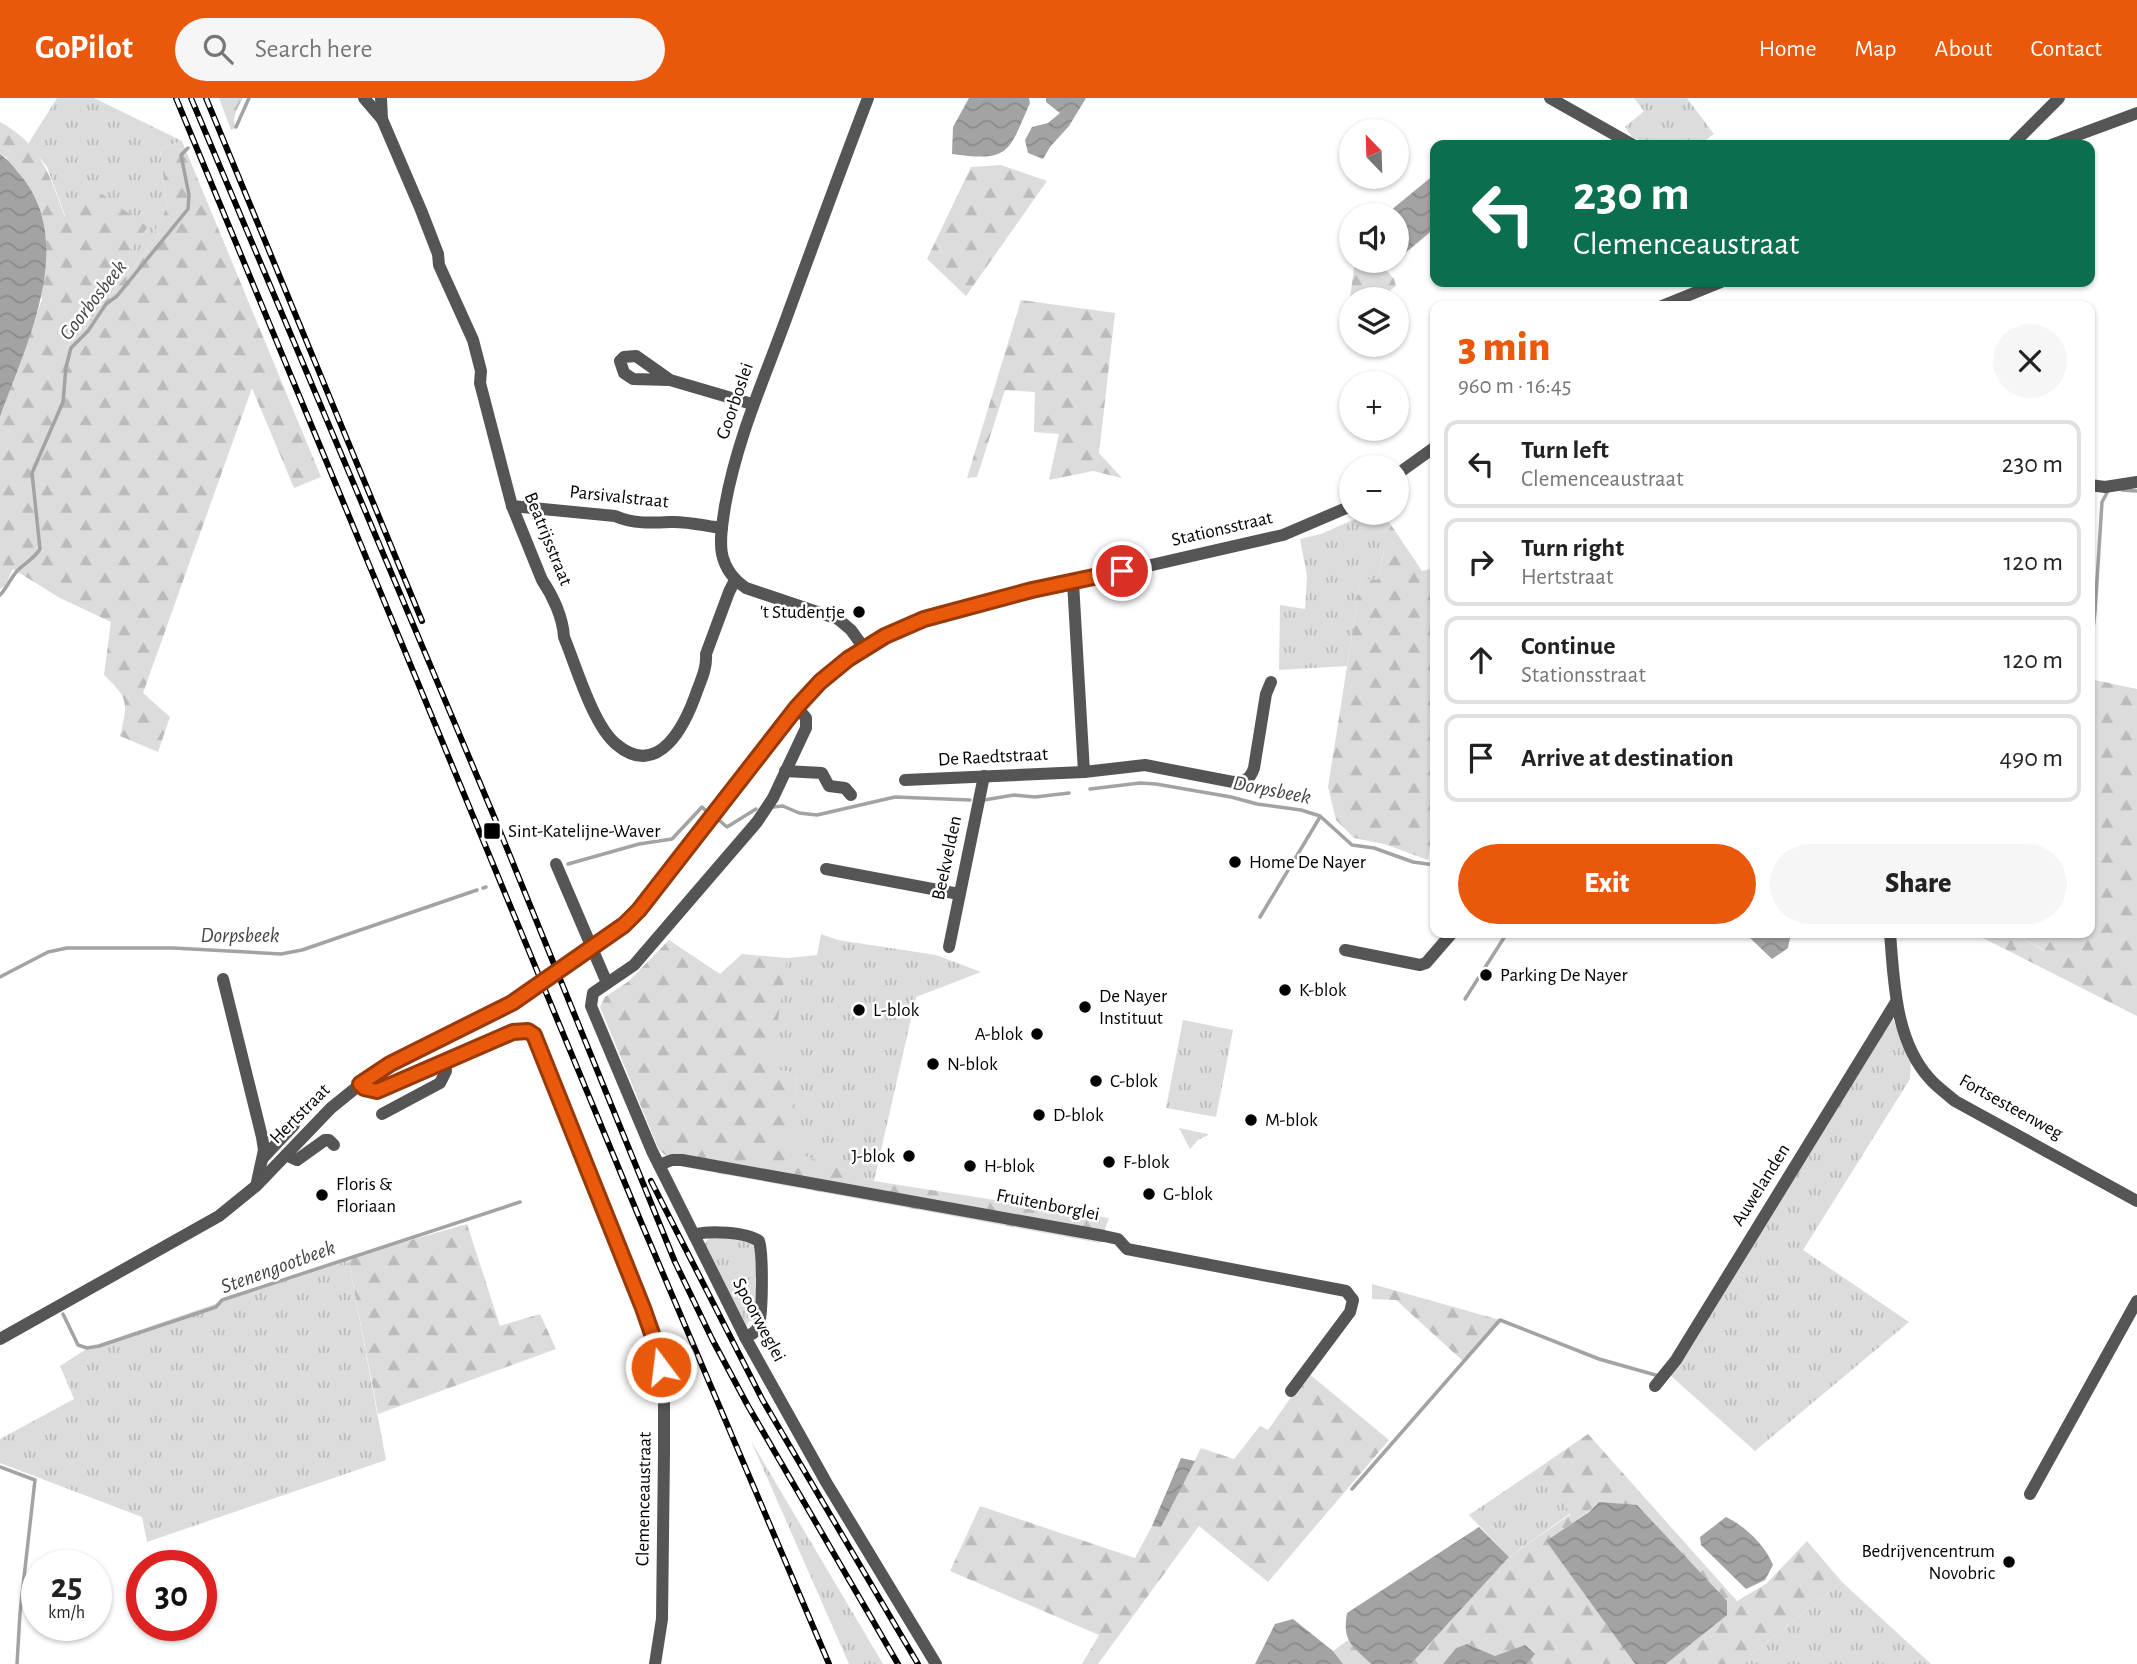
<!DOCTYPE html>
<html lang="en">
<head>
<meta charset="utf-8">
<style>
	:root { --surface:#fff; --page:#f6f6f6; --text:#222; --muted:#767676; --line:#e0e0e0; --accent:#ea580c }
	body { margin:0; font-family:"Alegreya Sans",sans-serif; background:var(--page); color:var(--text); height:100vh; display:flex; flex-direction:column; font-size:26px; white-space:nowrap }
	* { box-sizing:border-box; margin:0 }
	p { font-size:23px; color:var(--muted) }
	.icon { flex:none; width:38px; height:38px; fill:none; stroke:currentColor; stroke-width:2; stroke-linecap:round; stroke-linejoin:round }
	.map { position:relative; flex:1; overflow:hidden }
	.sheet { position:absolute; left:1430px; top:203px; width:665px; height:637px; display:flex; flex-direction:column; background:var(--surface); border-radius:14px; box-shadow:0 2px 5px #0004 }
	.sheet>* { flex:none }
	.guide { position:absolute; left:1430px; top:42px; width:665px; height:147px; border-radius:14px; box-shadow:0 2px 5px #0004; background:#0b6e4f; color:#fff; overflow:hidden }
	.needle { width:46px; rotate:337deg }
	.buttons { position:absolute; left:1339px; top:21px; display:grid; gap:14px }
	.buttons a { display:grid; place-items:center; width:70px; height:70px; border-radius:50%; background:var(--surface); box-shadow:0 2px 5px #0004; font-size:35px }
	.speed { position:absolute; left:21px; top:1452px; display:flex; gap:14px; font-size:35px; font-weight:700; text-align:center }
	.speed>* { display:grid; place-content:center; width:91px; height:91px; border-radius:50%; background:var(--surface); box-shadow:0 2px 5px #0004; line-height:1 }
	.speed small { font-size:18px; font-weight:400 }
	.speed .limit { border:10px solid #d22; background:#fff; color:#111 }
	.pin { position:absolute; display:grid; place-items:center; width:60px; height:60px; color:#fff; margin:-30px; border:4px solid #fff; border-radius:50%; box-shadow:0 2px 7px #0007 }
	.me { position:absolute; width:77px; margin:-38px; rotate:345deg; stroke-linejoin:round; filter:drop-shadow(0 0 5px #0008) }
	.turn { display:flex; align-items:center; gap:24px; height:147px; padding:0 28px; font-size:32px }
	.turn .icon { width:91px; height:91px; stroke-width:2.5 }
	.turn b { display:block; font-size:49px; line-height:60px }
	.round { display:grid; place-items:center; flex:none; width:74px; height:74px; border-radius:37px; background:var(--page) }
	.summary { display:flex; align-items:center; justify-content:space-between; height:119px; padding:0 28px }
	h1 { font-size:42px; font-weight:800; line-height:52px; color:var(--accent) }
	.primary-button { display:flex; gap:14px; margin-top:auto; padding:14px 28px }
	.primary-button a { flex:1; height:80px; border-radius:42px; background:var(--accent); color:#fff; font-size:28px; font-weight:800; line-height:80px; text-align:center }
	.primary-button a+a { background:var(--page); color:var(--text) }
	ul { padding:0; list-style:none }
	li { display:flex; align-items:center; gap:21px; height:88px; margin:0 14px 10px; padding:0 14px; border:4px solid var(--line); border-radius:14px }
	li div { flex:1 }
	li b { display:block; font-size:26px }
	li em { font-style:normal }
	header { display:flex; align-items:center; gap:42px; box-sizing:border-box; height:98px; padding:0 35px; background:var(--accent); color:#fff }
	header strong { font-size:33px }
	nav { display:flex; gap:38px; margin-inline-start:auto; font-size:24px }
	.search { width:490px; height:63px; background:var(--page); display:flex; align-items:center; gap:18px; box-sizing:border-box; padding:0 24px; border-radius:38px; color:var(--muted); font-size:26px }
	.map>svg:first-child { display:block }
	.grass { fill:url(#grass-tufts) }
	.forest { fill:url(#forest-firs) }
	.water { fill:url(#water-waves) }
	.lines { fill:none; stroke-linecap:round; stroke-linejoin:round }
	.stream { stroke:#a3a3a3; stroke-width:3.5 }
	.minor { stroke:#555; stroke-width:12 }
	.rail-casing { stroke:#000; stroke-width:6 }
	.rail { stroke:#fff; stroke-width:3.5; stroke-dasharray:10; stroke-linecap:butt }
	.minor-bridge { stroke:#555; stroke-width:12 }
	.route-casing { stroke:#983908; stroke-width:18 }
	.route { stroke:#ea580c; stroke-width:12 }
	.poi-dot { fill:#000; stroke:#fff; stroke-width:2.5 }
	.labels { text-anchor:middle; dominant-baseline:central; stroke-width:5; stroke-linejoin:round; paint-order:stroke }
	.street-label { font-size:19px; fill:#000; stroke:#fff }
	.poi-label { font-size:19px; fill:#000; stroke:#fff; text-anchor:start }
	.water-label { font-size:21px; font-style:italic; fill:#444; stroke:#fff }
</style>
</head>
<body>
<header>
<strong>GoPilot</strong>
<div class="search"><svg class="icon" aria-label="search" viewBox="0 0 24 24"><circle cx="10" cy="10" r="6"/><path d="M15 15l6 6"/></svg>Search here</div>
<nav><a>Home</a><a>Map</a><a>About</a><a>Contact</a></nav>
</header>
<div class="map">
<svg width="2137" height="1566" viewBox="0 0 2137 1566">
	<defs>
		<pattern id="grass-tufts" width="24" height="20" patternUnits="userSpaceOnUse" patternTransform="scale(1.75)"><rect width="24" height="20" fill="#dcdcdc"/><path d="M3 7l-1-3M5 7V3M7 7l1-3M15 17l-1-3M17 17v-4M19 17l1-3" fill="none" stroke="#bbb"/></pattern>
		<pattern id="forest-firs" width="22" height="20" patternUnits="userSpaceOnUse" patternTransform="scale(1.75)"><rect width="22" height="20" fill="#dcdcdc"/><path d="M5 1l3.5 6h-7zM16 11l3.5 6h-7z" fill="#bbb"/></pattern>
		<pattern id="water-waves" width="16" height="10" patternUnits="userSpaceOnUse" patternTransform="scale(1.75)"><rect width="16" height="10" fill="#a3a3a3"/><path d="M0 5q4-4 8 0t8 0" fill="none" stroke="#8b8b8b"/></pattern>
	</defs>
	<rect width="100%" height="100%" fill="#fff"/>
	<!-- grass -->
	<g class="grass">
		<polygon points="57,0 94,0 182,43 160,51 167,109 155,133 160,137 60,258 54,249 148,129 66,120 47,69 28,46"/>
		<polygon points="1634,0 1687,0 1714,36 1699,47 1651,47 1632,39 1625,29 1644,13"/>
		<polygon points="1364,417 1384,452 1378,482 1361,481 1347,568 1279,572 1280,507 1305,511 1307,478 1300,441 1321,436"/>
		<polygon points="2015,835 2056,835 2045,853"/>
		<polygon points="821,836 838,842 936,857 981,874 916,899 874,1083 790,1053 797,975 770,971 774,866 787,860 817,857"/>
		<polygon points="1892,919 1911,964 1910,981 1803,1152 1909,1224 1755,1353 1670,1277 1687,1256"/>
		<polygon points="1183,922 1233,932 1216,1019 1166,1010"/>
		<polygon points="1179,1030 1208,1036 1208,1037 1198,1042 1190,1051"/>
		<polygon points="711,1139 750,1144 755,1149 758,1176 755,1181 757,1207 754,1212 755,1221 748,1224 746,1231 704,1145"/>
		<polygon points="348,1160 386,1362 147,1444 142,1419 0,1365 0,1341 74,1301 60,1268 88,1250"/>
		<polygon points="751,1343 883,1566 849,1566"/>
		<polygon points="1537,1371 1571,1415 1509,1459 1469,1417"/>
		<polygon points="1842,1484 1931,1566 1739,1566"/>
	</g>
	<!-- forest -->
	<g class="forest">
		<path d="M219,0h24c-5,9 -12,19 -7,30l-5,2z"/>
		<path d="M0,24c41,22 50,54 65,95l20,-35 63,45 -93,120 5,9 100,-121 -5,-4 12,-24 -7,-58 22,-8 139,336 -27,11 -42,-100 -109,305 27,24 -12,35 -38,-16c8,-34 9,-37 -16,-61l7,-53 -51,-24 -47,-29 -8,17 -5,3v-172l42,-118 -35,-141 -7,-4z"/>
		<polygon points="1001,67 1047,83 966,198 927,161 971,69"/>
		<polygon points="1355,163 1378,163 1394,181 1396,188 1379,201 1351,201 1351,218 1348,214"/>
		<polygon points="1021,202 1115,215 1099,355 1122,380 1093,373 1049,382 1059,336 1034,334 1035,294 1005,292 977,379 967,380"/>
		<polygon points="1367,415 1383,415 1422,473 1435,470 1435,713 1428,762 1384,746 1354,740 1336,722 1328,689 1361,480 1378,482 1384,453 1364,417"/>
		<polygon points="2090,581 2137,591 2137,918 1973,835 2015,835 2044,853 2056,835 2090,835"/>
		<polygon points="669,842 720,876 742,856 787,860 771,971 797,975 791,1053 874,1083 1109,1120 1100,1145 679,1068 659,1052 600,909 605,899 629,883"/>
		<polygon points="467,1126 500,1228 540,1216 556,1251 378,1316 348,1160"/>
		<polygon points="1372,1186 1500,1222 1464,1264 1396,1202 1372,1201"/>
		<polygon points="1308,1275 1389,1342 1268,1484 1199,1428 1098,1566 1082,1566 1099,1537 950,1473 980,1408 1135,1460 1152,1428 1161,1429 1201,1350 1234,1361 1260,1328 1268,1332"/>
		<path d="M1588,1336l149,167 29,-17 41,-43 35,41 -103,82h-73l60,-49 -127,-113c-15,15 -35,26 -53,39l89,123h-108l7,-10 -39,2 -28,-12 -11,4 -13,16h-32l98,-107 62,-43 -34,-45z"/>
		<polygon points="1348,1542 1371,1566 1343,1566 1333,1553"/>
	</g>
	<!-- water -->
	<g class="water">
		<path d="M969,0h60l1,5c-22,50 -20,59 -78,51l1,-27z"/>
		<polygon points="1046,0 1086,0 1069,28 1050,49 1043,61 1028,55 1025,42 1032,29 1048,25 1060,15 1046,4"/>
		<path d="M0,56c9,6 15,15 22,23 55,69 3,169 -22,240z"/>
		<polygon points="1435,76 1435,130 1397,162 1396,117 1385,117"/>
		<polygon points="1753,835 1791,835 1788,850 1772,861 1750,840"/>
		<polygon points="1181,1360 1195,1363 1161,1429 1152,1428"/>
		<polygon points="1599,1404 1637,1407 1727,1503 1727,1517 1666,1566 1635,1566 1546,1443 1589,1414"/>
		<path d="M1726,1419c19,9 39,28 47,48l-8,15 -19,9 -45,-44 -1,-8z"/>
		<path d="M1479,1429l30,30 -98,107h-40c-19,-19 -29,-22 -24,-51z"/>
		<polygon points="1293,1521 1333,1553 1343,1566 1255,1566 1275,1526"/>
		<polygon points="1467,1546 1495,1558 1525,1547 1535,1556 1527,1566 1443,1566 1456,1550"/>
	</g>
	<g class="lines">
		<!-- stream -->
		<g class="stream">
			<polyline points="236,29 249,0"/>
			<polyline points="2122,392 2137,393"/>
			<path d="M0,497c7,-7 11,-18 18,-25 8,-8 16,-11 22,-21l-8,-76 31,-71 3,-35 5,-19 17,-17 18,-27 11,-8 71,-87 1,-14 -8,-40 7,-7"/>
			<polyline points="2090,554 2095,514 2102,404 2108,393"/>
			<polyline points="1090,691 1140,685 1156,686 1231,699 1257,706 1301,712 1320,718 1352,747 1374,750 1413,764 1435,767"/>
			<polyline points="984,702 1014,697 1035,699 1069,695"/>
			<polyline points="773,709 783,708 799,715 817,717 895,699 970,702"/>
			<polyline points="720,723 727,729 756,711"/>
			<polyline points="568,766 639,746 672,741 702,709 705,712"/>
			<polyline points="483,790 486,789"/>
			<polyline points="1260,819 1320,719"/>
			<polyline points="0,879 48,854 67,850 173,850 281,856 302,852 477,792"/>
			<polyline points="1465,901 1507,835"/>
			<polyline points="63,1216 78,1247 87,1250 99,1248 216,1209 222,1202 520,1104"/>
			<polyline points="0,1369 35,1382 20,1515 17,1566"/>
			<polyline points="1352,1391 1500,1222 1599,1261 1659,1278"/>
		</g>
		<!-- minor -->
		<g class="minor">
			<polyline points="364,0 382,21"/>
			<path d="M381,0l1,21 39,91 17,44 1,11 34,75 8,31 -1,12 32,123 30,74c11,16 21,38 22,57 12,29 29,88 52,107 43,37 70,-21 81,-53 5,-13 10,-24 9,-37l23,-62 6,-12"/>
			<polyline points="1550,0 1633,47"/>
			<polyline points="2014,47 2015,44 2059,0"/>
			<polyline points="2051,47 2137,15"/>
			<polyline points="1662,208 1721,184"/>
			<polyline points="670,282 636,258 624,259 620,263 624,275 633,281 670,282 752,306"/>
			<polyline points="1396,377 1435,349"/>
			<polyline points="2090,387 2105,389 2137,384"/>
			<path d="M512,408l103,10c18,8 37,7 55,6 17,-1 35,4 52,6"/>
			<polyline points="1073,484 1084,674"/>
			<path d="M864,550l-13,-18 -13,-11 -92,-31c-12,-8 -21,-20 -24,-34 -3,-16 1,-33 3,-48 12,-67 38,-124 61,-187 27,-74 54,-148 82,-221"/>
			<polyline points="797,609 806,620 806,630 773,700 757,724 634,867 593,895 591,908 652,1053 745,1239 826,1384 936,1566"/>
			<polyline points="785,673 822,675 829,688 845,690 851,697"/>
			<path d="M905,682l179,-8 61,-7 88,17c12,-1 17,-2 21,-14l12,-74 5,-12"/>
			<polyline points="556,766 607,885"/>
			<polyline points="826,771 959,796"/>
			<path d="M1890,835c4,49 5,108 40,146 7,8 17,15 25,22l182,100"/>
			<polyline points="603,842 639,812 810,594 848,561 885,538 905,528 959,511 1283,437 1351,408"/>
			<polyline points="949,849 984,678"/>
			<polyline points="1345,852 1420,867 1426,865 1452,835"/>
			<polyline points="223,881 262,1039 264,1052 257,1084"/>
			<polyline points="360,986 364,990 377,993 521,932 528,933 536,942 657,1250 664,1288 664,1355 662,1521 655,1566"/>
			<polyline points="382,1016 440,985 446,973 445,964"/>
			<polyline points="286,1057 297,1062 325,1042 329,1042 334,1047"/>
			<polyline points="263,1060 294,1027"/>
			<polyline points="659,1067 672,1062 682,1062 1104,1138 1118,1141 1127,1151 1346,1193 1353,1202 1350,1214 1291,1293"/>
			<path d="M694,1137c14,-5 52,-3 65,6 4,13 4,75 -1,86 -2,6 -8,8 -13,10"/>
			<polyline points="0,1241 219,1118 256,1088 331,1010 373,976 410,955 496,914 524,898"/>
			<polyline points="1655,1288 1676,1262 1896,904"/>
			<polyline points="2030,1396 2137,1203"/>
		</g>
		<!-- rail casing -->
		<g class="rail-casing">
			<g id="rail">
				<polyline points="176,0 641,1124 829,1566"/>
				<polyline points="191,0 493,716 675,1164 712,1241 748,1308 898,1566"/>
				<polyline points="206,0 422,523"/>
				<polyline points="651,1083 762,1301 918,1566"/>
			</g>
		</g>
		<!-- rail -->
		<use href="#rail" class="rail"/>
		<!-- minor-bridge -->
		<polyline class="minor-bridge" points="524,898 603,842"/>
	</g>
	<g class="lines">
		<!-- route casing -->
		<g class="route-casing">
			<polyline id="route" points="661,1269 657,1250 643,1210 534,937 528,933 513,934 377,993 364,990 360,986 390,966 512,905 624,827 639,812 797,609 820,584 848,561 885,538 924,521 1032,492 1122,473"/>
		</g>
		<!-- route -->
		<use href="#route" class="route"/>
	</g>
	<!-- markers -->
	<g class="poi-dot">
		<circle cx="859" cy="514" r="7"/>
		<rect x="483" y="724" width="18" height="18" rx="3.5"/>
		<circle cx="1235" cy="764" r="7"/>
		<circle cx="1486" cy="877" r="7"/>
		<circle cx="1285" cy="892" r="7"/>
		<circle cx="1085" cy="909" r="7"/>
		<circle cx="859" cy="912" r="7"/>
		<circle cx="1037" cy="936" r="7"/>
		<circle cx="933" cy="966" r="7"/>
		<circle cx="1096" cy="983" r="7"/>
		<circle cx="1039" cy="1017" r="7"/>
		<circle cx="1251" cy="1022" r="7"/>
		<circle cx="909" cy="1058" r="7"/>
		<circle cx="1109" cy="1064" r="7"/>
		<circle cx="970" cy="1068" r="7"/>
		<circle cx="1149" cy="1096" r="7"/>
		<circle cx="322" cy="1097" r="7"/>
		<circle cx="2009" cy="1464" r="7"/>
	</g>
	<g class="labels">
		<!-- street labels -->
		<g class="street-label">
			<text transform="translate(735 303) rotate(-71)">Goorboslei</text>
			<text transform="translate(619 399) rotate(6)">Parsivalstraat</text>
			<text transform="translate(1222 431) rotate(-13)">Stationsstraat</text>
			<text transform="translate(548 441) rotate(68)">Beatrijsstraat</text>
			<text transform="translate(993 659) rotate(-3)">De Raedtstraat</text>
			<text transform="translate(947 760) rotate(-78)">Beekvelden</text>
			<text transform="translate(2011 1009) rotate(29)">Fortsesteenweg</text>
			<text transform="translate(300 1016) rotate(-45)">Hertstraat</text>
			<text transform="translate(1761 1087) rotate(-58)">Auwelanden</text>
			<text transform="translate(1048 1107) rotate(11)">Fruitenborglei</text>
			<text transform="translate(759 1222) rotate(62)">Spoorweglei</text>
			<text transform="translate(644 1401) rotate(-89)">Clemenceaustraat</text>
		</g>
		<!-- poi labels -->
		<g class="poi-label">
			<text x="845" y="514" text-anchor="end">'t Studentje</text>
			<text x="508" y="733">Sint-Katelijne-Waver</text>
			<text x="1249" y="764">Home De Nayer</text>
			<text x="1500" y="877">Parking De Nayer</text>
			<text x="1299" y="892">K-blok</text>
			<text x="1099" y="898">De Nayer<tspan x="1099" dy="22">Instituut</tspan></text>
			<text x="873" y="912">L-blok</text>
			<text x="1023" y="936" text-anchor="end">A-blok</text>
			<text x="947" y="966">N-blok</text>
			<text x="1110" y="983">C-blok</text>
			<text x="1053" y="1017">D-blok</text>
			<text x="1265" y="1022">M-blok</text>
			<text x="895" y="1058" text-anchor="end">J-blok</text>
			<text x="1123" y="1064">F-blok</text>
			<text x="984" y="1068">H-blok</text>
			<text x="336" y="1086">Floris &amp;<tspan x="336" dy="22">Floriaan</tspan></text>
			<text x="1163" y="1096">G-blok</text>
			<text x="1995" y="1453" text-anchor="end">Bedrijvencentrum<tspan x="1995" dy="22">Novobric</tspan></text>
		</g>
		<!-- water labels -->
		<g class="water-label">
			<text transform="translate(93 202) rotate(-52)">Goorbosbeek</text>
			<text transform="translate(1272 692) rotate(11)">Dorpsbeek</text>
			<text x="240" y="837">Dorpsbeek</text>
			<text transform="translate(278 1169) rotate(-20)">Stenengootbeek</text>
		</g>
	</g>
</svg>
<div class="buttons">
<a><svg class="needle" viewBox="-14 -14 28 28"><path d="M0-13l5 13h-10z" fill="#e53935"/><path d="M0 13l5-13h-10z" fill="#767676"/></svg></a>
<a><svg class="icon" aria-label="sound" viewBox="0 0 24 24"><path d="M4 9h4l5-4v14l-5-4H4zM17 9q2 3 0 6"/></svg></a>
<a><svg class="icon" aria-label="layers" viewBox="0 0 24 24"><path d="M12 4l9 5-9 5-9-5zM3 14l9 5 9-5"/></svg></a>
<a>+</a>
<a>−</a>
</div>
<div class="speed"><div>25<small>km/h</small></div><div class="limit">30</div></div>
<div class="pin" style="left:1122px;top:473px;background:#d93025"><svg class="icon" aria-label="arrive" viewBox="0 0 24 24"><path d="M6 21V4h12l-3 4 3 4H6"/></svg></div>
<svg class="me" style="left:661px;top:1269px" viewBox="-20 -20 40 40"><circle r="17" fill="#ea580c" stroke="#fff" stroke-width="3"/><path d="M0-11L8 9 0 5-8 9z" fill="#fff"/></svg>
<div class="guide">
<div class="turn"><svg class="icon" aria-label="left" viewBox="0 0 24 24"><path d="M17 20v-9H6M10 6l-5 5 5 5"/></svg><div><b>230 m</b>Clemenceaustraat</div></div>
</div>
<section class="sheet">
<div class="summary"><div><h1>3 min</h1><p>960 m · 16:45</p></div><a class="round"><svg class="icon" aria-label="close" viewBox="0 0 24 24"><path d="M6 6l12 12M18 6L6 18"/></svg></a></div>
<ul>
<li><svg class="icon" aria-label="left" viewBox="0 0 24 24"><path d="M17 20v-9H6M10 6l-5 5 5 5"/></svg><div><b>Turn left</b><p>Clemenceaustraat</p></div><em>230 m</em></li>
<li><svg class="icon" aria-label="right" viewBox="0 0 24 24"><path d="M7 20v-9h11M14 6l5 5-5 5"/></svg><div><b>Turn right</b><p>Hertstraat</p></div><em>120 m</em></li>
<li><svg class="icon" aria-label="ahead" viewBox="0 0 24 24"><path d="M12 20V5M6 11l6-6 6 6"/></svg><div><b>Continue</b><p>Stationsstraat</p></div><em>120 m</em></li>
<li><svg class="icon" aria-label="arrive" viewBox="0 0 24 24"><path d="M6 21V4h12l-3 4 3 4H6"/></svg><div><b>Arrive at destination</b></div><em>490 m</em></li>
</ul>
<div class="primary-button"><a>Exit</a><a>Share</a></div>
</section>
</div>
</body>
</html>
